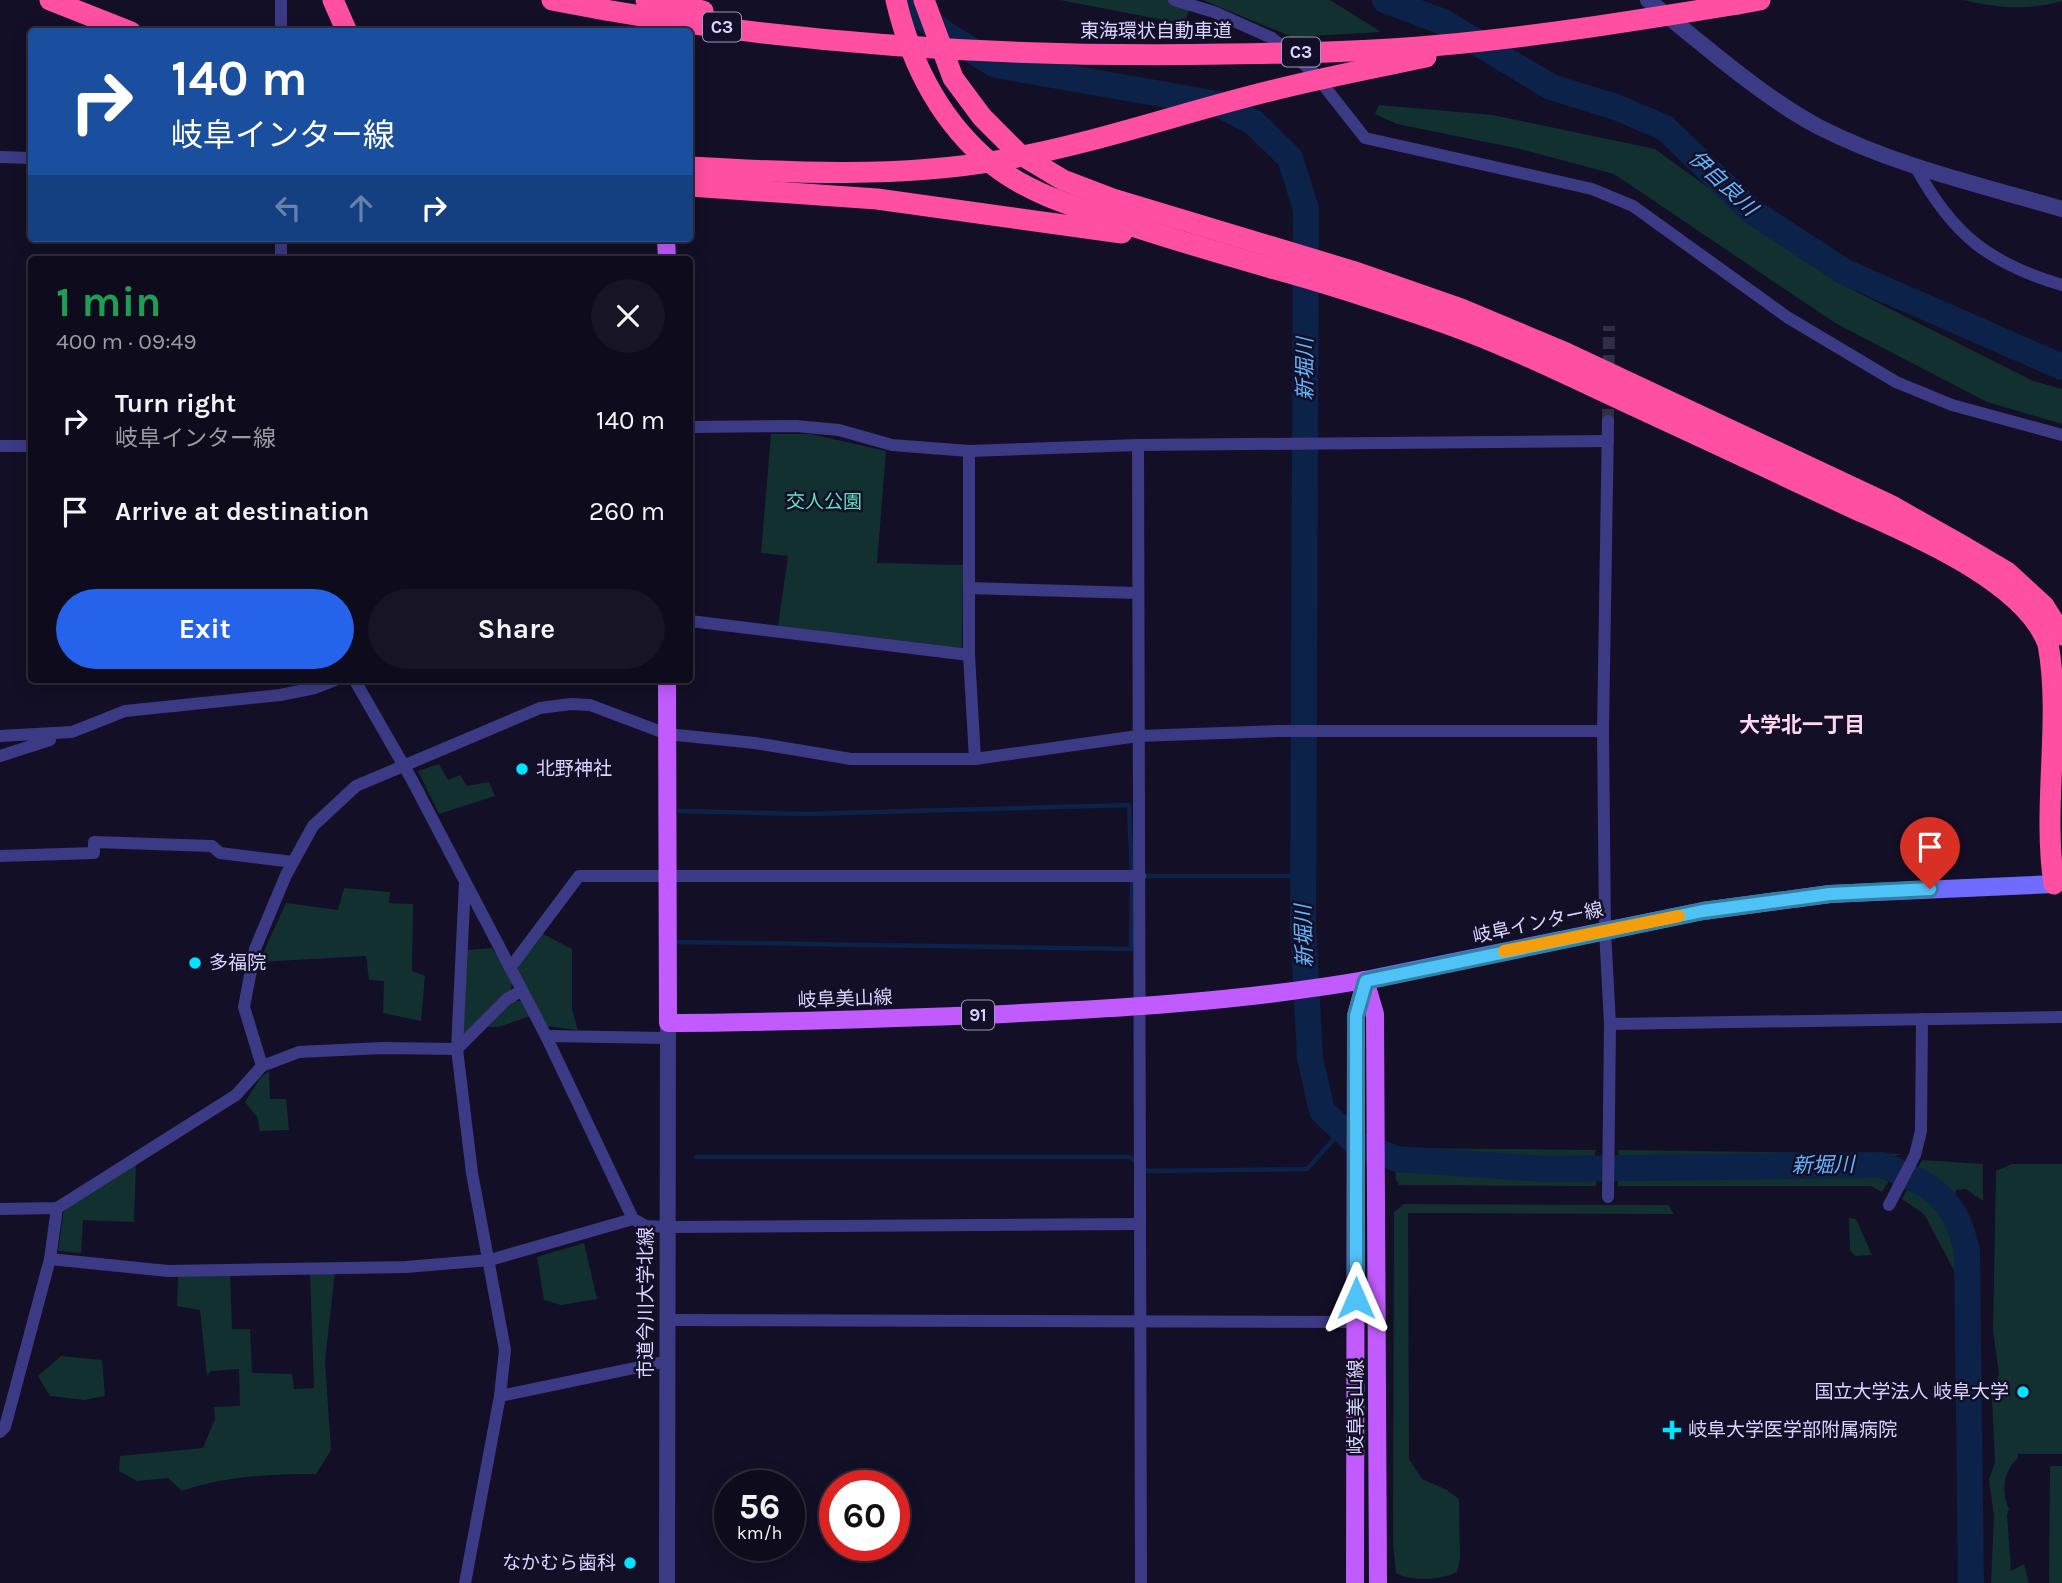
<!DOCTYPE html>
<html lang="en">
<head>
<meta charset="utf-8">
<style>
	:root { --surface:#0e0b1c; --page:#171425; --text:#f1f3f6; --muted:#9b9ba3; --line:#2e2b3b; --accent:#2563eb }
	body { margin:0; font-family:Karla,"Noto Sans JP",sans-serif; background:var(--page); color:var(--text); height:100vh; display:flex; flex-direction:column; font-size:26px; white-space:nowrap }
	* { box-sizing:border-box; margin:0 }
	p { font-size:23px; color:var(--muted) }
	.icon { flex:none; width:38px; height:38px; fill:none; stroke:currentColor; stroke-width:2; stroke-linecap:round; stroke-linejoin:round }
	.map { position:relative; flex:1; overflow:hidden }
	.drawer { position:absolute; left:28px; top:256px; width:665px; height:427px; display:flex; flex-direction:column; background:var(--surface); border-radius:7px; box-shadow:0 4px 18px #0003,0 0 0 2px var(--line) }
	.drawer>* { flex:none }
	.top-card { position:absolute; left:28px; top:28px; width:665px; height:214px; border-radius:7px; box-shadow:0 4px 18px #0003,0 0 0 2px var(--line); background:#1a4fa0; color:#fff; overflow:hidden }
	.speed { position:absolute; left:714px; top:1470px; display:flex; gap:14px; font-size:35px; font-weight:700; text-align:center }
	.speed>* { display:grid; place-content:center; width:91px; height:91px; border-radius:50%; background:var(--surface); box-shadow:0 4px 18px #0003,0 0 0 2px var(--line); line-height:1 }
	.speed small { font-size:18px; font-weight:400 }
	.speed .limit { border:10px solid #d22; background:#fff; color:#111 }
	.pin { position:absolute; display:grid; place-items:center; width:60px; height:60px; color:#fff; margin:-72px -30px; border-radius:50% 50% 50% 0; rotate:-45deg; box-shadow:0 0 7px #0007 }
	.pin .icon { rotate:45deg }
	.me { position:absolute; width:77px; margin:-38px; rotate:0deg; stroke-linejoin:round; filter:drop-shadow(0 0 5px #0008) }
	.turn { display:flex; align-items:center; gap:24px; height:147px; padding:0 28px; font-size:32px }
	.turn .icon { width:91px; height:91px; stroke-width:2.5 }
	.turn b { display:block; font-size:49px; line-height:60px }
	.lanes { display:flex; align-items:center; height:66px; padding:0 28px; background:#0003; justify-content:center; gap:35px; direction:ltr }
	.lanes .off { opacity:.35 }
	.round { display:grid; place-items:center; flex:none; width:74px; height:74px; border-radius:37px; background:var(--page) }
	.overview { display:flex; align-items:center; justify-content:space-between; height:119px; padding:0 28px }
	h1 { font-size:42px; font-weight:700; line-height:52px; color:#1e9e55 }
	.primary-button { display:flex; gap:14px; margin-top:auto; padding:14px 28px }
	.primary-button a { flex:1; height:80px; border-radius:42px; background:var(--accent); color:#fff; font-size:28px; font-weight:700; line-height:80px; text-align:center }
	.primary-button a+a { background:var(--page); color:var(--text) }
	ul { padding:0; list-style:none }
	li { display:flex; align-items:center; gap:21px; height:91px; padding:0 28px }
	li div { flex:1 }
	li b { display:block; font-size:26px }
	li em { font-style:normal }
	.map>svg:first-child { display:block }
	.green { fill:#12302f }
	.lines { fill:none; stroke-linecap:round; stroke-linejoin:round }
	.stream { stroke:#0c2248; stroke-width:4.5 }
	.river { stroke:#0c2248; stroke-width:26 }
	.minor-tunnel { stroke:#312d47; stroke-width:12; stroke-dasharray:12 6; stroke-linecap:butt }
	.minor { stroke:#3d3a85; stroke-width:12 }
	.tertiary { stroke:#3d3a85; stroke-width:16 }
	.secondary { stroke:#6f6bff; stroke-width:18 }
	.primary { stroke:#c25bff; stroke-width:18 }
	.motorway { stroke:#ff4fa3; stroke-width:21 }
	.motorway-bridge { stroke:#ff4fa3; stroke-width:21 }
	.route-casing { stroke:#337fa1; stroke-width:18 }
	.route { stroke:#4fc3f7; stroke-width:12 }
	.slow { stroke:#f59e0b; stroke-width:12 }
	.poi-dot { fill:#00e5ff; stroke:#130f26; stroke-width:2.5 }
	.labels { text-anchor:middle; dominant-baseline:central; stroke-width:5; stroke-linejoin:round; paint-order:stroke }
	.shield { fill:#130f26; stroke:#9e99be; stroke-width:2 }
	.shield-label { font-size:18px; font-weight:bold; fill:#d9d4ff }
	.street-label { font-size:19px; fill:#d9d4ff; stroke:#130f26 }
	.park-label { font-size:19px; fill:#5fe0c0; stroke:#130f26 }
	.poi-label { font-size:19px; fill:#d9d4ff; stroke:#130f26; text-anchor:start }
	.water-label { font-size:21px; font-style:italic; fill:#62b6ff; stroke:#130f26 }
	.neighbourhood-label { font-size:21px; font-weight:bold; fill:#ffd6f0; stroke:#130f26 }
</style>
</head>
<body>
<div class="map">
<svg width="2062" height="1583" viewBox="0 0 2062 1583">
	<rect width="100%" height="100%" fill="#130f26"/>
	<!-- green -->
	<g class="green">
		<polygon points="1060,0 1192,0 1184,24"/>
		<polygon points="1203,0 1330,0 1381,32 1292,37"/>
		<path d="M1963,0h99v1c-34,10 -65,7 -99,-1z"/>
		<polygon points="1379,105 1493,115 1655,149 1839,283 2033,381 2062,389 2062,424 1987,402 1835,323 1614,174 1516,148 1397,124 1375,114"/>
		<polygon points="771,434 811,434 886,451 877,563 963,565 962,649 778,626 788,556 761,553"/>
		<polygon points="439,764 448,780 460,775 467,786 489,782 495,796 439,814 418,771"/>
		<polygon points="344,888 390,892 389,903 413,904 412,971 425,976 421,1021 383,1013 384,981 369,980 366,956 259,962 286,903 338,910"/>
		<polygon points="541,933 572,949 572,1010 578,1030 545,1026 518,974 517,966"/>
		<polygon points="492,948 512,979 511,992 463,1038 467,950"/>
		<polygon points="513,1001 523,1001 531,1016 498,1027 487,1027"/>
		<polygon points="269,1071 270,1099 286,1099 289,1130 260,1131 257,1117 245,1102 261,1077"/>
		<polygon points="1398,1148 1596,1150 1592,1163 1398,1157"/>
		<polygon points="1618,1150 1902,1154 1879,1160 1619,1162"/>
		<polygon points="1922,1160 1983,1164 1983,1201 1966,1189 1956,1190 1950,1225 1968,1270 1957,1276 1924,1214 1902,1199"/>
		<polygon points="136,1164 134,1222 83,1220 81,1253 58,1251 64,1208"/>
		<path d="M2012,1164h50v290h-44v4c-15,13 -17,34 -9,51l-2,6 4,56 13,-7 5,19h-38l3,-67 -5,-36 6,-18 -3,-64 7,-24 -6,-44 3,-159z"/>
		<polygon points="1395,1165 1400,1165 1597,1175 1596,1186 1399,1185 1396,1180"/>
		<polygon points="1881,1170 1892,1176 1882,1192 1871,1186 1618,1186 1618,1172"/>
		<path d="M1404,1204l264,1 6,9 -266,-1 1,246 13,20 25,11 12,9 1,59 -3,14c-16,8 -45,10 -61,1l-3,-29 1,-332z"/>
		<polygon points="1849,1218 1856,1219 1872,1255 1855,1256 1850,1250"/>
		<polygon points="584,1243 597,1299 561,1305 544,1300 537,1257"/>
		<path d="M335,1271l-10,90 6,89 -15,24c-47,0 -89,2 -134,17l-14,-13 -31,3 -18,-10 1,-15 83,-8 12,-29 -1,-12 26,-1 -1,-37 -28,2 -4,5 -7,-66 -23,-4 1,-30 52,-3 2,56h18l2,44 40,1 2,15 20,-1 -4,-116z"/>
		<polygon points="61,1356 102,1360 105,1396 84,1400 50,1396 38,1376"/>
		<polygon points="2050,1466 2062,1466 2062,1583 2049,1583"/>
	</g>
	<g class="lines">
		<!-- stream -->
		<g class="stream">
			<polyline points="679,811 809,814 1129,805 1132,875"/>
			<polyline points="1143,876 1305,876"/>
			<polyline points="673,942 1131,949 1132,876"/>
			<polyline points="696,1157 1130,1157 1148,1171 1307,1169 1342,1130"/>
		</g>
		<!-- river -->
		<g class="river">
			<path d="M899,0l49,36 48,29 222,39 35,18 37,36 16,51 -3,717 7,132 12,53 34,32 41,16 148,10 338,-4c50,22 71,30 84,86l4,332"/>
			<polyline points="1385,0 1443,22 1551,87 1616,107 1665,128 1751,211 1845,272 2062,367"/>
		</g>
		<!-- minor-tunnel -->
		<polyline class="minor-tunnel" points="1608,421 1609,326"/>
		<!-- minor -->
		<g class="minor">
			<polyline points="281,0 281,32"/>
			<polyline points="1174,0 1214,12 1272,38 1313,72 1365,138 1592,189 1633,206 1787,317 1896,382 1952,405 2062,435"/>
			<polyline points="0,157 32,158"/>
			<path d="M1915,166c37,68 73,97 147,119"/>
			<polyline points="281,259 281,238"/>
			<polyline points="1608,421 1603,731 1605,930 1610,1024 1608,1197"/>
			<polyline points="690,427 796,426 839,430 892,445 969,451 1138,445 1608,441"/>
			<polyline points="1138,445 1141,1583"/>
			<polyline points="0,446 32,446"/>
			<polyline points="969,451 969,655 975,759"/>
			<polyline points="969,588 1137,593"/>
			<polyline points="690,621 969,655"/>
			<polyline points="354,679 412,780 546,1036 633,1219"/>
			<polyline points="0,736 72,732 125,711 280,695 315,688 338,679"/>
			<polyline points="0,756 50,740"/>
			<polyline points="0,856 94,853 94,842 212,846 220,853 293,862"/>
			<polyline points="465,882 457,1049 472,1173 505,1350 500,1396 465,1583"/>
			<polyline points="510,968 579,876 1140,876"/>
			<polyline points="1610,1024 2062,1017"/>
			<polyline points="546,1036 668,1038"/>
			<polyline points="262,1066 244,1007 255,949 286,875 313,826 356,786 540,708 571,704 590,705 667,734 755,743 851,759 975,759 1138,736 1278,731 1603,731"/>
			<polyline points="1889,1205 1915,1155 1921,1131 1922,1019"/>
			<polyline points="0,1209 57,1208 236,1095 262,1066 299,1052 382,1048 457,1049 507,999 521,991"/>
			<polyline points="50,1259 168,1271 406,1267 490,1260 633,1219 646,1226 667,1227 1139,1224"/>
			<polyline points="668,1320 1356,1322"/>
			<polyline points="500,1396 668,1361"/>
			<polyline points="0,1432 5,1427 50,1259 57,1208"/>
		</g>
		<!-- tertiary -->
		<g class="tertiary">
			<path d="M1648,0c51,41 114,97 171,127 76,39 162,58 243,82"/>
			<polyline points="667,1583 668,1023"/>
		</g>
		<!-- secondary -->
		<polyline class="secondary" points="1365,980 1703,911 1830,894 2054,884"/>
		<!-- primary -->
		<g class="primary">
			<polyline points="666,238 667,259"/>
			<path d="M667,679l1,344c104,0 209,-4 313,-8 129,-6 257,-13 384,-35"/>
			<polyline points="1365,980 1375,1014 1378,1583"/>
			<polyline points="1355,1583 1356,1016 1365,982"/>
		</g>
		<!-- motorway -->
		<g class="motorway">
			<polyline points="50,0 131,32"/>
			<polyline points="333,0 347,32"/>
			<path d="M896,0c15,64 45,122 96,164 33,27 77,41 117,54 54,19 108,34 162,50 60,16 119,36 177,56 61,22 120,51 178,78 76,35 151,70 227,106 58,26 172,73 195,136 14,76 -6,161 6,240"/>
			<polyline points="924,0 953,78 982,117 1018,153 1063,180 1113,199 1352,271 1461,309 1566,353 1890,505 1961,545 2007,572 2044,606 2062,635"/>
			<polyline points="1738,4 1760,0"/>
			<polyline points="690,186 877,199 1122,233"/>
		</g>
		<!-- motorway-bridge -->
		<g class="motorway-bridge">
			<path d="M552,0c221,44 450,58 674,54 72,-1 144,-2 216,-9 99,-9 198,-25 296,-41"/>
			<polyline points="646,0 703,11"/>
			<path d="M690,167c103,6 209,11 312,-7 91,-16 179,-47 268,-69 51,-13 104,-23 156,-34"/>
		</g>
	</g>
	<g class="lines">
		<!-- route casing -->
		<g class="route-casing">
			<polyline id="route" points="1356,1298 1356,1016 1366,981 1703,911 1830,894 1930,889"/>
		</g>
		<!-- route -->
		<use href="#route" class="route"/>
		<!-- slow -->
		<polyline class="slow" points="1504,951 1679,916"/>
	</g>
	<!-- markers -->
	<g class="poi-dot">
		<circle cx="522" cy="769" r="7"/>
		<circle cx="195" cy="963" r="7"/>
		<circle cx="2023" cy="1392" r="7"/>
		<path d="M1668.5 1419.5h7v7h7v7h-7v7h-7v-7h-7v-7h7z"/>
		<circle cx="630" cy="1563" r="7"/>
	</g>
	<g class="labels">
		<!-- shield labels -->
		<g class="shield">
			<rect x="703" y="12.5" width="38" height="29" rx="5"/>
			<rect x="1282" y="37.5" width="38" height="29" rx="5"/>
			<rect x="962" y="1000.5" width="32" height="29" rx="5"/>
		</g>
		<g class="shield-label">
			<text x="722" y="27">C3</text>
			<text x="1301" y="52">C3</text>
			<text x="978" y="1015">91</text>
		</g>
		<!-- street labels -->
		<g class="street-label">
			<text x="1156" y="31">東海環状自動車道</text>
			<text transform="translate(1538 923) rotate(-12)">岐阜インター線</text>
			<text transform="translate(845 999) rotate(-2)">岐阜美山線</text>
			<text transform="translate(646 1303) rotate(-90)">市道今川大学北線</text>
			<text transform="translate(1356 1407) rotate(-90)">岐阜美山線</text>
		</g>
		<!-- park labels -->
		<g class="park-label">
			<text x="824" y="502">交人公園</text>
		</g>
		<!-- poi labels -->
		<g class="poi-label">
			<text x="536" y="769">北野神社</text>
			<text x="209" y="963">多福院</text>
			<text x="2009" y="1392" text-anchor="end">国立大学法人 岐阜大学</text>
			<text x="1688" y="1430">岐阜大学医学部附属病院</text>
			<text x="616" y="1563" text-anchor="end">なかむら歯科</text>
		</g>
		<!-- water labels -->
		<g class="water-label">
			<text transform="translate(1723 183) rotate(43)">伊自良川</text>
			<text transform="translate(1305 369) rotate(-90)">新堀川</text>
			<text transform="translate(1304 936) rotate(-92)">新堀川</text>
			<text transform="translate(1823 1165) rotate(-1)">新堀川</text>
		</g>
		<!-- neighbourhood labels -->
		<g class="neighbourhood-label">
			<text x="1802" y="725">大学北一丁目</text>
		</g>
	</g>
</svg>
<div class="speed"><div>56<small>km/h</small></div><div class="limit">60</div></div>
<div class="pin" style="left:1930px;top:889px;background:#d93025"><svg class="icon" aria-label="arrive" viewBox="0 0 24 24"><path d="M6 21V4h12l-3 4 3 4H6"/></svg></div>
<svg class="me" style="left:1356px;top:1298px" viewBox="-20 -20 40 40"><path d="M0-17L14 15 0 8-14 15z" fill="#4fc3f7" stroke="#fff" stroke-width="4"/></svg>
<div class="top-card">
<div class="turn"><svg class="icon" aria-label="right" viewBox="0 0 24 24"><path d="M7 20v-9h11M14 6l5 5-5 5"/></svg><div><b>140 m</b>岐阜インター線</div></div>
<div class="lanes"><svg class="icon off" aria-label="left" viewBox="0 0 24 24"><path d="M17 20v-9H6M10 6l-5 5 5 5"/></svg><svg class="icon off" aria-label="ahead" viewBox="0 0 24 24"><path d="M12 20V5M6 11l6-6 6 6"/></svg><svg class="icon" aria-label="right" viewBox="0 0 24 24"><path d="M7 20v-9h11M14 6l5 5-5 5"/></svg></div>
</div>
<section class="drawer">
<div class="overview"><div><h1>1 min</h1><p>400 m · 09:49</p></div><a class="round"><svg class="icon" aria-label="close" viewBox="0 0 24 24"><path d="M6 6l12 12M18 6L6 18"/></svg></a></div>
<ul>
<li><svg class="icon" aria-label="right" viewBox="0 0 24 24"><path d="M7 20v-9h11M14 6l5 5-5 5"/></svg><div><b>Turn right</b><p>岐阜インター線</p></div><em>140 m</em></li>
<li><svg class="icon" aria-label="arrive" viewBox="0 0 24 24"><path d="M6 21V4h12l-3 4 3 4H6"/></svg><div><b>Arrive at destination</b></div><em>260 m</em></li>
</ul>
<div class="primary-button"><a>Exit</a><a>Share</a></div>
</section>
</div>
</body>
</html>
